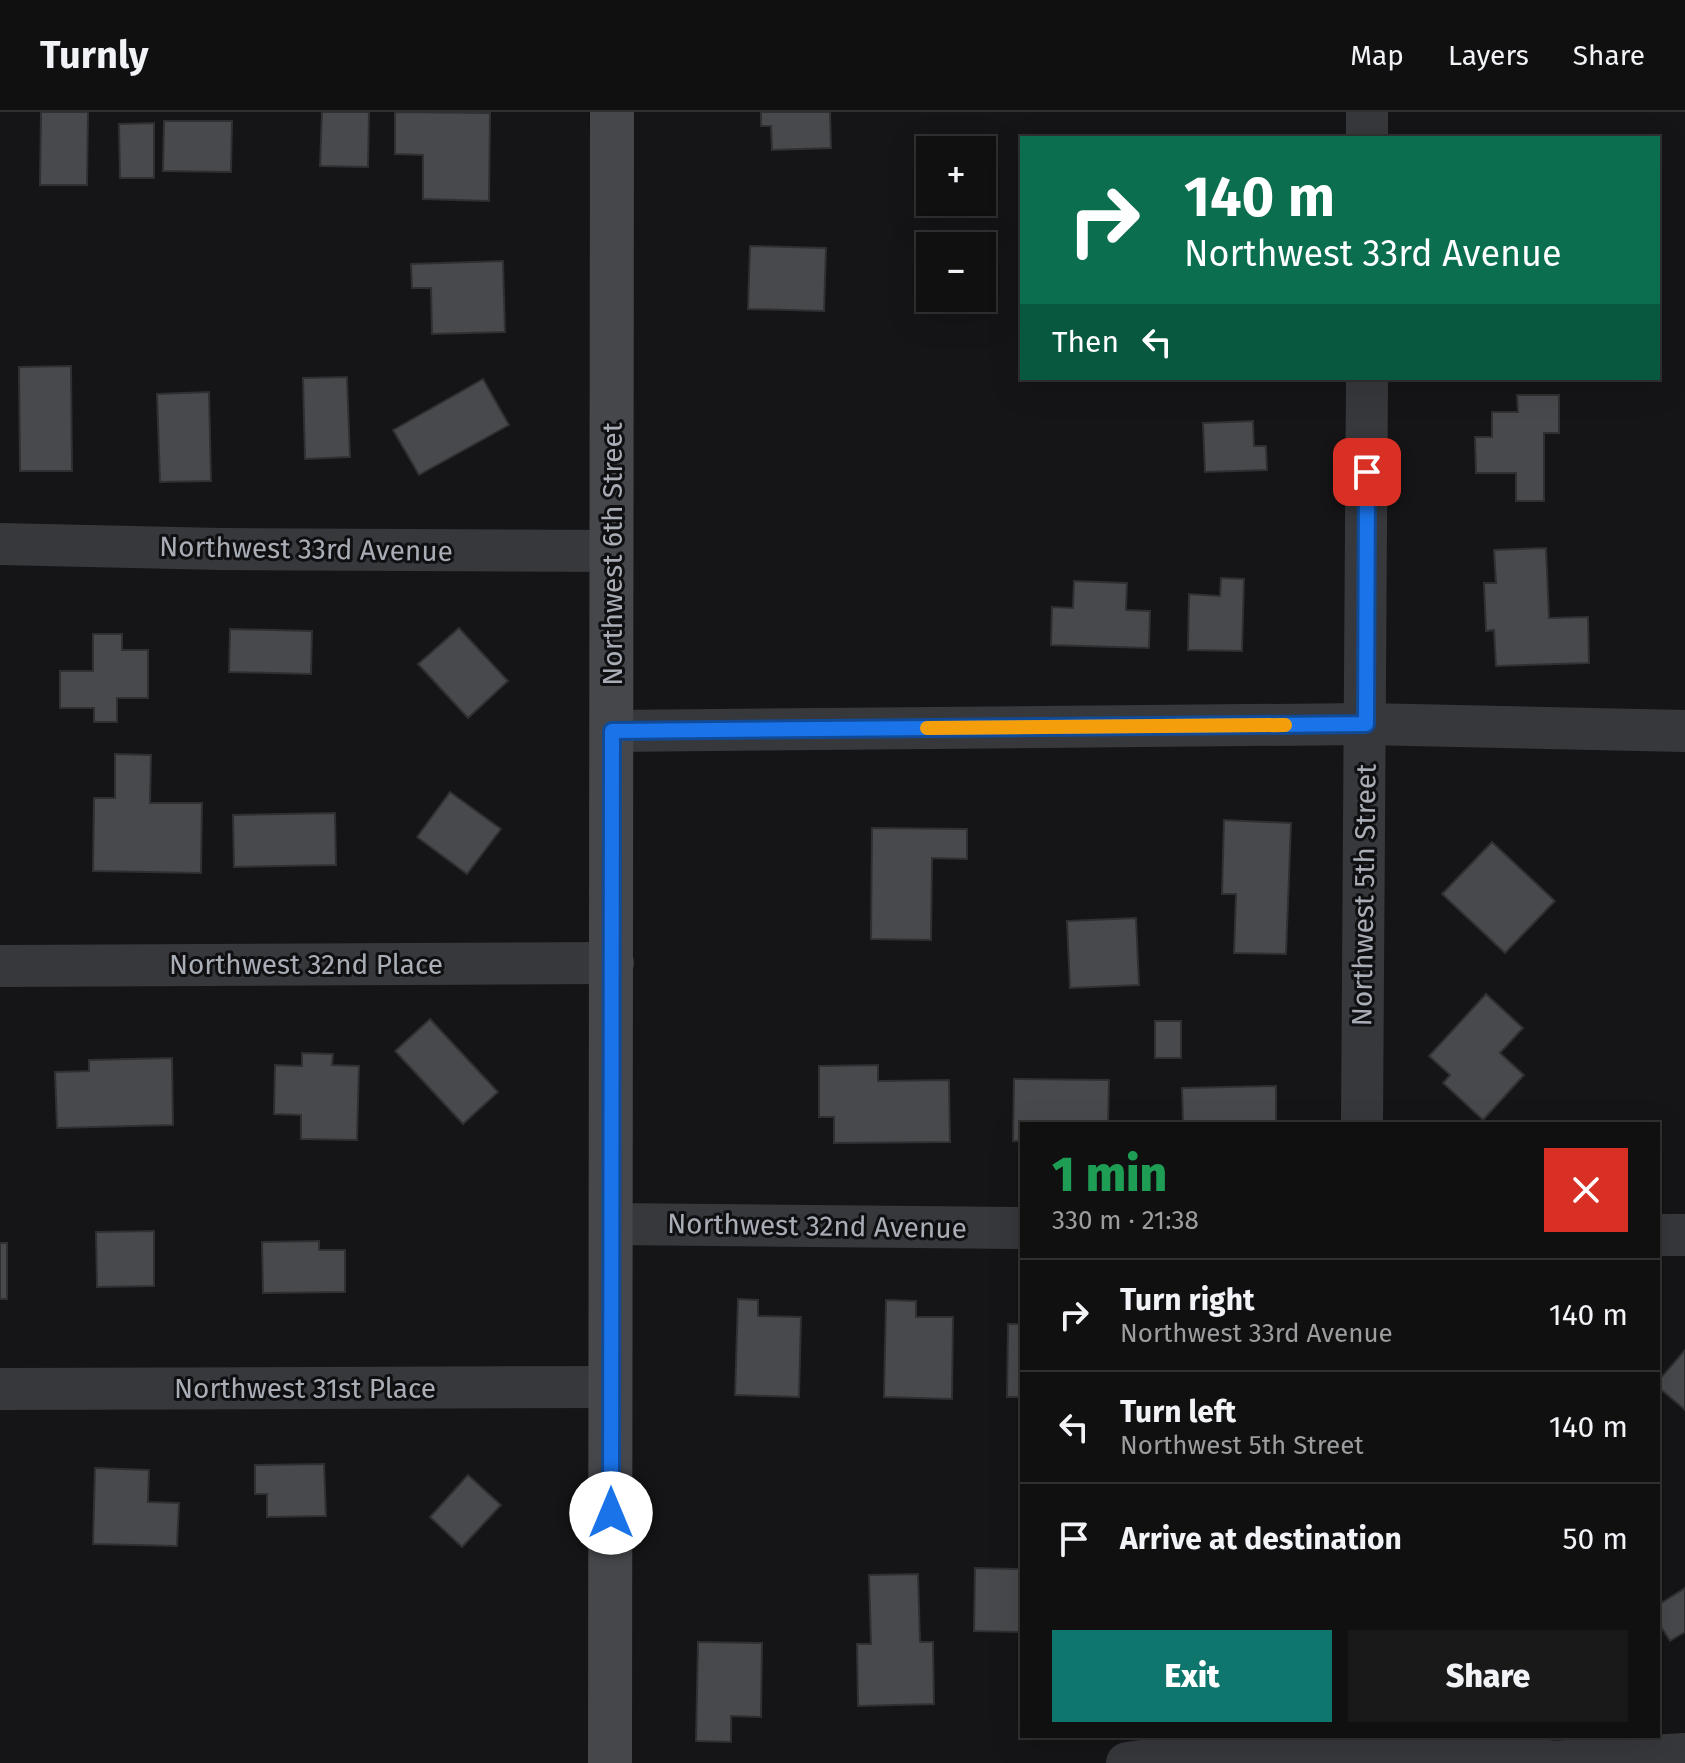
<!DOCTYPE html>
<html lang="en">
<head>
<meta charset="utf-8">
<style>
	:root { --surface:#101011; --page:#19191a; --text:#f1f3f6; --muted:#9c9d9f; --line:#303031; --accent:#0f766e }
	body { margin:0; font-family:"Fira Sans",sans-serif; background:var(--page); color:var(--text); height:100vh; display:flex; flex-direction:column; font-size:30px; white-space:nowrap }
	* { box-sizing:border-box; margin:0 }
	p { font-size:26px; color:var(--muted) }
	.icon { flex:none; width:44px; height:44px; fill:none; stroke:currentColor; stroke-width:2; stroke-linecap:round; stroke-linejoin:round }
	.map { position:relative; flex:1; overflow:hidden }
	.drawer { position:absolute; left:1020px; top:1010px; width:640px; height:616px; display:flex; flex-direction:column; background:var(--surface); border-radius:0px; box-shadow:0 8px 32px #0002,0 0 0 2px var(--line) }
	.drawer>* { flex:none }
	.banner { position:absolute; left:1020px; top:24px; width:640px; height:244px; border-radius:0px; box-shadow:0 8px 32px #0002,0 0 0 2px var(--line); background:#0b6e4f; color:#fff; overflow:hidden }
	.buttons { position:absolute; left:916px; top:24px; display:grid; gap:16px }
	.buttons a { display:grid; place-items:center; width:80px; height:80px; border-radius:0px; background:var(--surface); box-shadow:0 8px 32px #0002,0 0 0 2px var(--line); font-size:40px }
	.pin { position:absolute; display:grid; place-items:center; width:68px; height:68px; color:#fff; margin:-34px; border-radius:16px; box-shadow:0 4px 12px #0006 }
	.me { position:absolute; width:88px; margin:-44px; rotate:0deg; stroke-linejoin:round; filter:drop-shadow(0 0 6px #0008) }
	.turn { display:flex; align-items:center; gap:28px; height:168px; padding:0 32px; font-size:36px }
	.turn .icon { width:104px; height:104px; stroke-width:2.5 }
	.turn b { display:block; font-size:56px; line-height:68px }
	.then { display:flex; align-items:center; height:76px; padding:0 32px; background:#0003; gap:16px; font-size:30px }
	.round { display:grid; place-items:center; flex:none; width:84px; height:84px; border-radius:0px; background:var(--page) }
	.overview { display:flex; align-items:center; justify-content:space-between; height:136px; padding:0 32px }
	h1 { font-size:48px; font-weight:800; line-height:60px; color:#1e9e55 }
	.cta { display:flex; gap:16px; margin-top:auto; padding:16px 32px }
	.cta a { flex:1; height:92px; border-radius:0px; background:var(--accent); color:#fff; font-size:32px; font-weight:800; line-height:92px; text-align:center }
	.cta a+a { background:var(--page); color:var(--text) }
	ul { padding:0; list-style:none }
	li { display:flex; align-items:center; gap:24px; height:112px; padding:0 32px; border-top:2px solid var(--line) }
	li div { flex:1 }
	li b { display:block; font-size:30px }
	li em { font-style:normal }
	header { display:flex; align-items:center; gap:48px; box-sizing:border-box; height:112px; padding:0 40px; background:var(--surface); border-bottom:2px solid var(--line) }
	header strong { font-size:38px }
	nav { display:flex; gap:44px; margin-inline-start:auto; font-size:28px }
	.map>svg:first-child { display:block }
	.building { fill:#48494c; stroke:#303033; stroke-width:2 }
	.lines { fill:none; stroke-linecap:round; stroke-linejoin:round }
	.minor { stroke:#37383c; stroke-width:42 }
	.secondary { stroke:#45474b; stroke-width:44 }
	.route-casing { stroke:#114b97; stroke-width:20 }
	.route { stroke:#1a73e8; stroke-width:14 }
	.slow { stroke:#f59e0b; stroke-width:14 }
	.labels { text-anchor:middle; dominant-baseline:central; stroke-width:6; stroke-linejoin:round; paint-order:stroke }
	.street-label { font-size:28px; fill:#a9adb6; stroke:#101012 }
</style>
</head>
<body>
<header>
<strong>Turnly</strong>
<nav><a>Map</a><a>Layers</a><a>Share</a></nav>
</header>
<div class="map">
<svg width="1685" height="1651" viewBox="0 0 1685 1651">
	<rect width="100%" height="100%" fill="#151517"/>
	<!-- building -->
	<g class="building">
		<polygon points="41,0 88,0 87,73 40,73"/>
		<polygon points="322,0 369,0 368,55 320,54"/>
		<polygon points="395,0 490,1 489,89 423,87 423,43 395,42"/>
		<polygon points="761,0 830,0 831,36 772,38 771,14 761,14"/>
		<polygon points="164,9 232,9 231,60 163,59"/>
		<polygon points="154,11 154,66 120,66 119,12"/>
		<polygon points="750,134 826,136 824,199 748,197"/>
		<polygon points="503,149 505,220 432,222 431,176 412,176 411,152"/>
		<polygon points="71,254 72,359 20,359 19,255"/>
		<polygon points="347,265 350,345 305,347 303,266"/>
		<polygon points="483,267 509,313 419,363 393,318"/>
		<polygon points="209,280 211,369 160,370 157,282"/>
		<polygon points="1517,283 1559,283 1559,321 1544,321 1544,389 1516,389 1516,361 1476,361 1475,325 1492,325 1492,300 1518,300"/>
		<polygon points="1253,309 1254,334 1266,334 1267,358 1205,360 1203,311"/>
		<polygon points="1546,436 1549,506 1588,505 1589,551 1496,554 1494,518 1486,519 1484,471 1496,471 1494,438"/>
		<polygon points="1221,466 1244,467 1242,539 1188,538 1189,482 1220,484"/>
		<polygon points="1074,469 1127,471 1126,498 1150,499 1149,536 1051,533 1052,495 1073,496"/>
		<polygon points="459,516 508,569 468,606 418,552"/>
		<polygon points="230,517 312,519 311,562 229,560"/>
		<polygon points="93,522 122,522 122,538 148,538 148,586 117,586 117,610 94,610 94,596 60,596 60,559 93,559"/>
		<polygon points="115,642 151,643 150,691 202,691 201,761 93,759 94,686 115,686"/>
		<polygon points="450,680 501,717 467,762 417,725"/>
		<polygon points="335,701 336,753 234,755 233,703"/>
		<polygon points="1224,708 1291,711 1286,842 1234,841 1236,782 1222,782"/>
		<polygon points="872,716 967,717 967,747 932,746 931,828 871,827"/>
		<polygon points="1492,730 1555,789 1505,841 1442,782"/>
		<polygon points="1136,806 1139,873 1070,876 1067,809"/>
		<polygon points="1486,882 1523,916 1500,941 1524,963 1483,1008 1443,971 1450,963 1429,944"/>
		<polygon points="430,907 498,980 463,1012 395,939"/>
		<rect x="1155" y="909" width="26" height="37"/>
		<polygon points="302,941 333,942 332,953 359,954 357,1028 301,1027 301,1003 274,1002 275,953 302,954"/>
		<polygon points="172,946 173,1013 57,1016 55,960 89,959 89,948"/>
		<polygon points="878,953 878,969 949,968 950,1030 834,1031 834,1005 819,1005 819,954"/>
		<polygon points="1014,967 1109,968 1108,1012 1022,1012 1022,1029 1013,1029"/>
		<polygon points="1276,974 1276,1012 1183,1012 1182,976"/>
		<polygon points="154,1119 154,1174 97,1175 96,1120"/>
		<polygon points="319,1129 319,1138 345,1138 345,1180 263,1181 262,1130"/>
		<rect x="0" y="1131" width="7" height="56"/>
		<polygon points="738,1187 758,1188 758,1204 801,1205 799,1285 735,1283"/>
		<polygon points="886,1188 916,1189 916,1205 953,1205 952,1287 884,1285"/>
		<polygon points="1008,1212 1022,1212 1022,1285 1007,1285"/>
		<polygon points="1685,1238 1685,1298 1658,1275 1658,1269"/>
		<polygon points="324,1352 326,1404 267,1405 267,1382 255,1382 255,1353"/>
		<polygon points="95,1356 149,1358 148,1390 179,1391 177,1434 93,1432"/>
		<polygon points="468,1363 501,1393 462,1435 430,1405"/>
		<polygon points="975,1456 1022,1457 1022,1520 974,1519"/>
		<polygon points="918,1462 920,1530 933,1530 934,1592 858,1594 857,1532 871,1532 869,1463"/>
		<polygon points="1685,1476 1685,1520 1670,1529 1658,1510 1658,1493"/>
		<polygon points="698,1530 762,1531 761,1605 731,1604 731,1630 696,1629"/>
	</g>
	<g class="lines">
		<!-- minor -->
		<g class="minor">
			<polyline points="1367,26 1367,0"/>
			<polyline points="0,432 221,437 612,439"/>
			<polyline points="612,619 1366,612 1685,619"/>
			<polyline points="0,854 613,851"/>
			<polyline points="1362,1012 1367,266"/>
			<polyline points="612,1112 1022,1116"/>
			<polyline points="1658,1123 1685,1123"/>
			<polyline points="0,1277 611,1275"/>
			<polyline points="1127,1651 1278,1630 1478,1632 1551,1650 1685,1642"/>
		</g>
		<!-- secondary -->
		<polyline class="secondary" points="610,1651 612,0"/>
	</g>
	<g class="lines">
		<!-- route casing -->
		<g class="route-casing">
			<polyline id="route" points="611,1401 612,619 1366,612 1367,360"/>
		</g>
		<!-- route -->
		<use href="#route" class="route"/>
		<!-- slow -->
		<polyline class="slow" points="927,616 1285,613"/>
	</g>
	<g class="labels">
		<!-- street labels -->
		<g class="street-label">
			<text transform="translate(306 437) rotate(1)">Northwest 33rd Avenue</text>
			<text transform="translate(612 442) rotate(-90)">Northwest 6th Street</text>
			<text transform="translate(1364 783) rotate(-89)">Northwest 5th Street</text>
			<text x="306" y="852">Northwest 32nd Place</text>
			<text transform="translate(817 1114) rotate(1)">Northwest 32nd Avenue</text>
			<text x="305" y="1276">Northwest 31st Place</text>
		</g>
	</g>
</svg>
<div class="buttons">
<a>+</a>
<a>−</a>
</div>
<div class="pin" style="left:1367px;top:360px;background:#d93025"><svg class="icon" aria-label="arrive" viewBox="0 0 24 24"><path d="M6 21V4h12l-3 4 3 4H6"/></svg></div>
<svg class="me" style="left:611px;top:1401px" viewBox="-20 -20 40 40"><circle r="19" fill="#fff"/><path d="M0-13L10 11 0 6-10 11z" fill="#1a73e8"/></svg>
<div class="banner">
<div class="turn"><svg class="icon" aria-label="right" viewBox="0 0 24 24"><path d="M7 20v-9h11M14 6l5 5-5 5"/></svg><div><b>140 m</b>Northwest 33rd Avenue</div></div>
<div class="then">Then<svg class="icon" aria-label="left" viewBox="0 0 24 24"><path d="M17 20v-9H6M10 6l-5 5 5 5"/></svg></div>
</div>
<section class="drawer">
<div class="overview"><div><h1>1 min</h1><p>330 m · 21:38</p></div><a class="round" style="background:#d93025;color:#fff"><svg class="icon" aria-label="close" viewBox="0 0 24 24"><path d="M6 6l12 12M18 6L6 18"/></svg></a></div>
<ul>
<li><svg class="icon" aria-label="right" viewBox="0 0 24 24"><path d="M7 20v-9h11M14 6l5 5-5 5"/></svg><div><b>Turn right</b><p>Northwest 33rd Avenue</p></div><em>140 m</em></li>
<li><svg class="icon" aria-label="left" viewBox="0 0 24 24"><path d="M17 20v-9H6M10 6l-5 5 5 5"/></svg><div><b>Turn left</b><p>Northwest 5th Street</p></div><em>140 m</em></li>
<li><svg class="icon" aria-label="arrive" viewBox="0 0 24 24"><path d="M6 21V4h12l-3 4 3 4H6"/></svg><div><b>Arrive at destination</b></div><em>50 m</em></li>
</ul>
<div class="cta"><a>Exit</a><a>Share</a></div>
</section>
</div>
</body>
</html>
